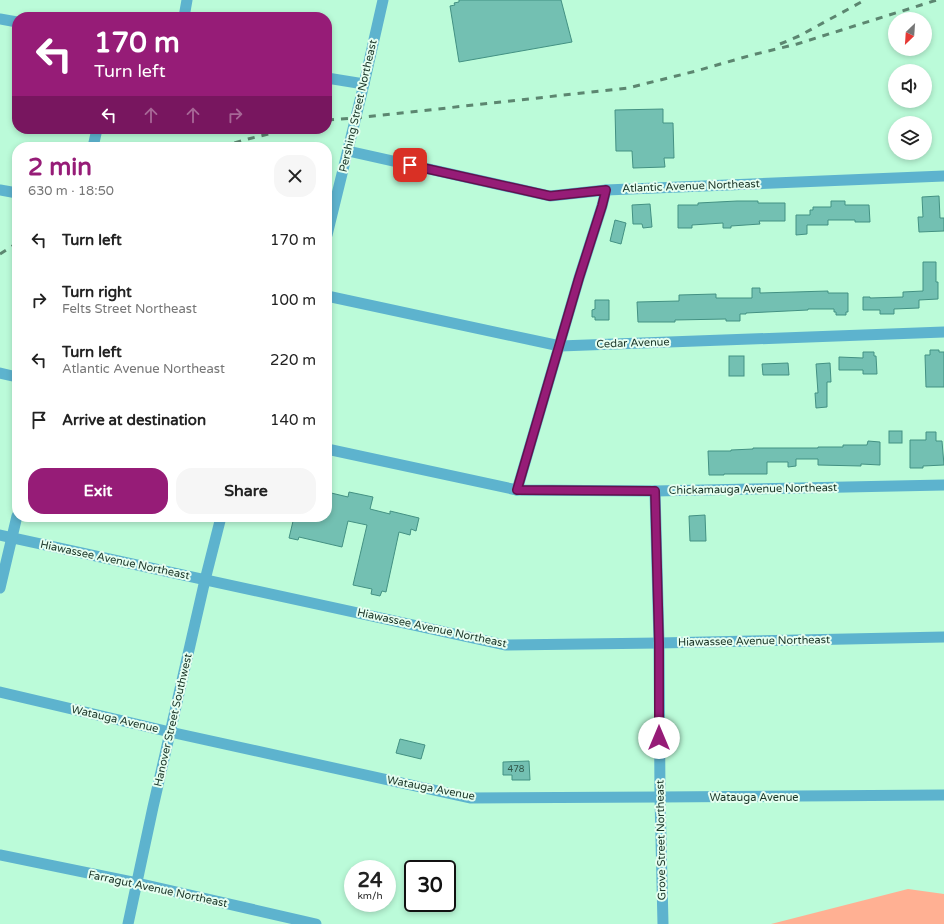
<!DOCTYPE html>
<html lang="en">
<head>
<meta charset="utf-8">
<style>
	:root { --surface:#fff; --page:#f6f6f6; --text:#222; --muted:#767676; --accent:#961c77 }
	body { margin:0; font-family:"Varela Round",sans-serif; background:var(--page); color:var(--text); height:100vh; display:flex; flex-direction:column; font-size:15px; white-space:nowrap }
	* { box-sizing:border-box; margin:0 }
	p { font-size:13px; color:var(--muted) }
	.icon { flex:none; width:22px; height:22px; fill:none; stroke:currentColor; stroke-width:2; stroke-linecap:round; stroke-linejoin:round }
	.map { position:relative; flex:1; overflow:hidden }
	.panel { position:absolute; left:12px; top:142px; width:320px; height:380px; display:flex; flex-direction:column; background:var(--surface); border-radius:16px; box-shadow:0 2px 6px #0003 }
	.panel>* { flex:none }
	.banner { position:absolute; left:12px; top:12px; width:320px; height:122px; border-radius:16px; box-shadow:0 2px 6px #0003; background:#961c77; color:#fff; overflow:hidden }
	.needle { width:26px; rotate:205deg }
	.tools { position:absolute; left:888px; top:12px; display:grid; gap:8px }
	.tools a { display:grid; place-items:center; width:44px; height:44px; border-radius:50%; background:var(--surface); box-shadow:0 2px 6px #0003; font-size:20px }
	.speed { position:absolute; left:344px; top:860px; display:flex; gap:8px; font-size:20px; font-weight:700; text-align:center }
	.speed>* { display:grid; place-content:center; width:52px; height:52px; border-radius:50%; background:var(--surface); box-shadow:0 2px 6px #0003; line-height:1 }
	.speed small { font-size:10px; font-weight:400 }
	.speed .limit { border:2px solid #111; border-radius:6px; background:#fff; color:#111 }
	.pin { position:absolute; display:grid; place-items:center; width:34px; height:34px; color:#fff; margin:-17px; border-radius:8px; box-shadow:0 2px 6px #0006 }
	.me { position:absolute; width:44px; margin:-22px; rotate:0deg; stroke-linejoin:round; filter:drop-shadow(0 0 3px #0008) }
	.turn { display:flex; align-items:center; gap:14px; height:84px; padding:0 16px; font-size:18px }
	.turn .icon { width:52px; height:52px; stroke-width:2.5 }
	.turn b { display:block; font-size:28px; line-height:34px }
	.lanes { display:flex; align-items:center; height:38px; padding:0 16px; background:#0003; justify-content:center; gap:20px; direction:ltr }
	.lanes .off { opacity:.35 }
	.round { display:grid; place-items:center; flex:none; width:42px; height:42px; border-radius:16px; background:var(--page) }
	.headline { display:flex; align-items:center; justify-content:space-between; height:68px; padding:0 16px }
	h1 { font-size:24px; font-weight:700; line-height:30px; color:var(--accent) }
	.cta { display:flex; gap:8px; margin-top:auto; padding:8px 16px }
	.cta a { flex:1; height:46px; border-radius:16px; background:var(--accent); color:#fff; font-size:16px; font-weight:700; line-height:46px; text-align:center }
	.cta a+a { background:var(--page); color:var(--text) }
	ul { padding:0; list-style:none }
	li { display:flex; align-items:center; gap:12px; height:60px; padding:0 16px }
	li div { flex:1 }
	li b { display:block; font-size:15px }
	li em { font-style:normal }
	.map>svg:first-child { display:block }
	.green { fill:#ffb093 }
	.building { fill:#73c0b2; stroke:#439183 }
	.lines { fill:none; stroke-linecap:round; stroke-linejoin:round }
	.street { stroke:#5db3ce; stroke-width:11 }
	.rail { stroke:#5c8670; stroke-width:3; stroke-dasharray:7 7; stroke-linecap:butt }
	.route-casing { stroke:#62124d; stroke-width:10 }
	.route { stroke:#961c77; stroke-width:7 }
	.labels { text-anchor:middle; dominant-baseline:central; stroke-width:4; stroke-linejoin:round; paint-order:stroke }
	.number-label { font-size:9px; fill:#31584a }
	.street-label { font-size:11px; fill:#1b3528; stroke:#e5fef0 }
</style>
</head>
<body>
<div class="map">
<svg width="944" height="924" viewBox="0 0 944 924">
	<rect width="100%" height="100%" fill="#bbfbd9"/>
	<!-- green -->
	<polygon class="green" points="908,889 944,894 944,924 771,924"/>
	<!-- building -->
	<g class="building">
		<polygon points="459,0 561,0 572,42 459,62 450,6 455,5 454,3 459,2"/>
		<polygon points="663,109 663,123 673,123 674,158 664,158 665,167 633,168 632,151 616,151 615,110"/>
		<polygon points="939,196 940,218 944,218 944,231 919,232 918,217 923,217 922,197"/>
		<polygon points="737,201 758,201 758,203 785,203 785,221 759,221 760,224 731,226 731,228 723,228 723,223 692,225 692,228 678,228 678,205 698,205 698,203"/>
		<polygon points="831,201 845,201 845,205 869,205 870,222 855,222 855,220 828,220 828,225 807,225 807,234 796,235 796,215 810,215 810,210 813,210 813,207 831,207"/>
		<polygon points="650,204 652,227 643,228 642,224 633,224 632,205"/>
		<polygon points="615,220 626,223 621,244 610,241"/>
		<polygon points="923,262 936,262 936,282 938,282 938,299 919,300 919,308 894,309 894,314 880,314 880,310 863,310 863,297 870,297 870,298 903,297 903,292 923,291"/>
		<polygon points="752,288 760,288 760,293 828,291 828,293 848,293 848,312 846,312 846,315 836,315 836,312 834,312 834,309 808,309 808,310 746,313 746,314 740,314 740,321 726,321 726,319 675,320 675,322 638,322 637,302 679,301 679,295 716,294 716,298 752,298"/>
		<polygon points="595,300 609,300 609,320 595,320 595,317 592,317 592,310 595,309"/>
		<polygon points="930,350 939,350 939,352 944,352 944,387 926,387 925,355 930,355"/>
		<polygon points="863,352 874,352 874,356 876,356 877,374 863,374 863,370 839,370 839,357 863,358"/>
		<rect x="729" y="356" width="15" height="20"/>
		<polygon points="788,363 789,375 763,375 762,364"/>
		<polygon points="830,363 831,382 827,382 827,407 816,408 815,393 818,393 816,364"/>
		<rect x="889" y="431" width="13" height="12"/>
		<polygon points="926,432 936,432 936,441 942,441 944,465 923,466 923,468 910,468 910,440 926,440"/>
		<polygon points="868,441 880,442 880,465 861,464 861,466 818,465 818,459 796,459 796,466 788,467 788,462 767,462 767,474 724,474 724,475 709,475 708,451 731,451 731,450 753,449 753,448 818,448 818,447 843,447 843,445 867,445"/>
		<polygon points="327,492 348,497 349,492 373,497 370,509 390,514 390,511 419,518 416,531 411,529 410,535 399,532 386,592 382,591 380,596 371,594 372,589 353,585 367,525 348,521 342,547 299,537 298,540 289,538 294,517 327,517"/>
		<polygon points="705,515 706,541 690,541 689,516"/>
		<polygon points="400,739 425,745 421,759 396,753"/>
		<polygon points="529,761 530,780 512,780 512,775 503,775 503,762"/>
	</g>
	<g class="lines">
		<!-- street -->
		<g class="street">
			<polyline points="184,17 187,0"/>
			<polyline points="0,19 17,22"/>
			<polyline points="327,78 364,84"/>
			<polyline points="93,147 97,129"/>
			<polyline points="348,151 550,196 606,190 944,176"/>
			<polyline points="0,190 17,193"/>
			<polyline points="327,235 364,84 383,0"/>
			<polyline points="327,296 560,346 944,332"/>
			<polyline points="0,373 17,377"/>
			<polyline points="327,449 517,490 655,491 944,485"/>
			<polyline points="517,490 579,278 602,206 606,190"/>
			<polyline points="655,491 659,643 660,797 663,924"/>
			<polyline points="0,535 505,645 659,643 944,637"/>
			<polyline points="0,588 17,516"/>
			<polyline points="0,692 170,732 470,798 660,797 944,795"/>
			<polyline points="0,855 137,883 316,924"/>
			<polyline points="128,924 153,807 205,580 221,517"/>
		</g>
		<!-- rail -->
		<g class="rail">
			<polyline points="780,44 799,36 865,0"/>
			<polyline points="327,120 356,118 628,88 696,71 752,55 797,44 937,0"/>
			<polyline points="221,147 248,139 289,129"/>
			<polyline points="0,254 17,243"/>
		</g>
	</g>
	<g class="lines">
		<!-- route casing -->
		<g class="route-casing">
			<polyline id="route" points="410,165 550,196 606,190 602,206 579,278 517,490 655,491 659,643 659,738"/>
		</g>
		<!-- route -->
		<use href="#route" class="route"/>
	</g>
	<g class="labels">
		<!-- number labels -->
		<g class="number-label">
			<text x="516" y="769">478</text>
		</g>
		<!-- street labels -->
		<g class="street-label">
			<text transform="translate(358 106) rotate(-77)">Pershing Street Northeast</text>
			<text transform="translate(691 186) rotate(-2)">Atlantic Avenue Northeast</text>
			<text transform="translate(633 343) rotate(-2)">Cedar Avenue</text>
			<text transform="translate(753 489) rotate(-1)">Chickamauga Avenue Northeast</text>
			<text transform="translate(115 560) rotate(12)">Hiawassee Avenue Northeast</text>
			<text transform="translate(432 628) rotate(12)">Hiawassee Avenue Northeast</text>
			<text transform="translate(754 641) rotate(-1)">Hiawassee Avenue Northeast</text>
			<text transform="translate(115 719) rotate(13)">Watauga Avenue</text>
			<text transform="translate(173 720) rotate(-77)">Hanover Street Southwest</text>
			<text transform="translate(431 788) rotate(11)">Watauga Avenue</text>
			<text x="754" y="797">Watauga Avenue</text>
			<text transform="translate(661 840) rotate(-91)">Grove Street Northeast</text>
			<text transform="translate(158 889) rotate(12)">Farragut Avenue Northeast</text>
		</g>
	</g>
</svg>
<div class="tools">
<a><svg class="needle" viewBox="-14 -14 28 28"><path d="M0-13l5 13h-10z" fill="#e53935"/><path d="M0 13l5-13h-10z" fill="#767676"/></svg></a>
<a><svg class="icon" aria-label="sound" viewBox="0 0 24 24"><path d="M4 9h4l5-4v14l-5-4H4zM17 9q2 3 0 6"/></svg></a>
<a><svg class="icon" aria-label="layers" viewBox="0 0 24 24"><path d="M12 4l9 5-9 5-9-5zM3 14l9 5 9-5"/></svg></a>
</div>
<div class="speed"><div>24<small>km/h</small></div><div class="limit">30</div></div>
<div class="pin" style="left:410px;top:165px;background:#d93025"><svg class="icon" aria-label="arrive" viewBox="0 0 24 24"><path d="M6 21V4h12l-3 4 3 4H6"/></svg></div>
<svg class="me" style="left:659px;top:738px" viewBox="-20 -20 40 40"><circle r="19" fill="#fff"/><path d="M0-13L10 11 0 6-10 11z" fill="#961c77"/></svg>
<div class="banner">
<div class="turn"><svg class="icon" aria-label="left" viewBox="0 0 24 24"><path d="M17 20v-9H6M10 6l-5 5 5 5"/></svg><div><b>170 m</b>Turn left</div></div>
<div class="lanes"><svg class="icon" aria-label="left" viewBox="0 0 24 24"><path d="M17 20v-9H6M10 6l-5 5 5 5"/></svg><svg class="icon off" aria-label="ahead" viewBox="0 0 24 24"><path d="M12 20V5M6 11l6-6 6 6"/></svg><svg class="icon off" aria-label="ahead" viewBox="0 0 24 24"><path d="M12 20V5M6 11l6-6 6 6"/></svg><svg class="icon off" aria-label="right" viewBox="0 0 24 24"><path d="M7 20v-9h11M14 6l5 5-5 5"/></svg></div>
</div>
<section class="panel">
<div class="headline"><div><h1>2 min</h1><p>630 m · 18:50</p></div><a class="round"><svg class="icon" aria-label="close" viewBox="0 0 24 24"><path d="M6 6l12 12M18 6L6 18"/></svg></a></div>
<ul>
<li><svg class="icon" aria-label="left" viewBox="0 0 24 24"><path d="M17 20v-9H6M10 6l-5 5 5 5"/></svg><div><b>Turn left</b></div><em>170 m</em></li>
<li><svg class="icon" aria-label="right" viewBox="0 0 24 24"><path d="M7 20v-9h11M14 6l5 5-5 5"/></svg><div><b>Turn right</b><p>Felts Street Northeast</p></div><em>100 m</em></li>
<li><svg class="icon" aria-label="left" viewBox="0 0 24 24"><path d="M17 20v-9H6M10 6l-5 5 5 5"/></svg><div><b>Turn left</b><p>Atlantic Avenue Northeast</p></div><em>220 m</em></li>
<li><svg class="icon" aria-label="arrive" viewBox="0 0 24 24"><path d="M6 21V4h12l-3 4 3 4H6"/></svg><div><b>Arrive at destination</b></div><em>140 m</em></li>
</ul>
<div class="cta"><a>Exit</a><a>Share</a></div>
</section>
</div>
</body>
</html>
